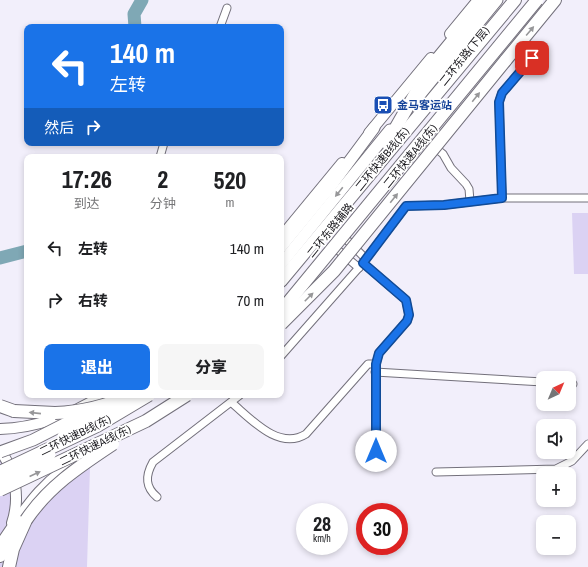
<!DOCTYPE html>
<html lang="zh">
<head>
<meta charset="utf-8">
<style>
	:root { --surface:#fff; --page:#f6f6f6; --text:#202124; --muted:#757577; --accent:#1a73e8 }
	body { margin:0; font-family:"Archivo Narrow","Noto Sans SC",sans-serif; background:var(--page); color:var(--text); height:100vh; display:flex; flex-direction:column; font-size:15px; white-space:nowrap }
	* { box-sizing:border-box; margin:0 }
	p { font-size:13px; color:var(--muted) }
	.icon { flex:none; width:22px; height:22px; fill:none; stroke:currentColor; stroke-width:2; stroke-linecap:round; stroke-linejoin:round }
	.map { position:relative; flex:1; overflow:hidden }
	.side { position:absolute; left:24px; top:154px; width:260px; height:244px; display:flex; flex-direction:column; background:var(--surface); border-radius:8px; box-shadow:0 2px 6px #0003 }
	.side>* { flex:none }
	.guide { position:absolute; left:24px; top:24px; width:260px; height:122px; border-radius:8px; box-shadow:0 2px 6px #0003; background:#1a73e8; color:#fff; overflow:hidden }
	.needle { width:26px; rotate:44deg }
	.tools { position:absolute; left:536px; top:371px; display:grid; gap:8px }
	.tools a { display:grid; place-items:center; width:40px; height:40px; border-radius:8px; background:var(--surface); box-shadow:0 2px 6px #0003; font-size:20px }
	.speed { position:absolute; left:296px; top:503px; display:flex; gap:8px; font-size:20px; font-weight:700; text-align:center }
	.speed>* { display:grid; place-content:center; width:52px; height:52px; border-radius:50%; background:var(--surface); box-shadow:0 2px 6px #0003; line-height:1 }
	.speed small { font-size:10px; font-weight:400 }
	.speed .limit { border:6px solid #d22; background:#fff; color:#111 }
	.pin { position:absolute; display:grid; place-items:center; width:34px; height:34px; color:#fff; margin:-17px; border-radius:8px; box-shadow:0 2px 6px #0006 }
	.me { position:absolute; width:44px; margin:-22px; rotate:0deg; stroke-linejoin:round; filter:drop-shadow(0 0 3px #0008) }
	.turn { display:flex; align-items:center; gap:14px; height:84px; padding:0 20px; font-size:18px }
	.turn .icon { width:52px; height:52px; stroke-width:2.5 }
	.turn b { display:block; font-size:28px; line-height:34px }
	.then { display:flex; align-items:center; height:38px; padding:0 20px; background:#0003; gap:8px; font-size:15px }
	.eta { display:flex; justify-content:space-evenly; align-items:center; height:68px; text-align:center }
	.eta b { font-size:24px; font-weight:800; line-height:28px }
	.cta { display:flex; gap:8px; margin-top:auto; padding:8px 20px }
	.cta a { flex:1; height:46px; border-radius:8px; background:var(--accent); color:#fff; font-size:16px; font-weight:800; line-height:46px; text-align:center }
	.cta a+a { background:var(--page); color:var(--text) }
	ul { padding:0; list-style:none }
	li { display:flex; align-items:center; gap:12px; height:52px; padding:0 20px }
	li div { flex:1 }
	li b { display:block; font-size:15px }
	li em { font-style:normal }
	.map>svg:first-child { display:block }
	.green { fill:#dbd2f3 }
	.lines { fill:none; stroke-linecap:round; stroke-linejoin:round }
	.river { stroke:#7fa8b5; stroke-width:13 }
	.minor-casing { stroke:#73707b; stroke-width:9 }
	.secondary-casing { stroke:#73707b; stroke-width:12 }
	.primary-casing { stroke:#73707b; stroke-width:13 }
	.trunk-casing { stroke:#73707b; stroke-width:14 }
	.minor { stroke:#fff; stroke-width:7 }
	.secondary { stroke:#fff; stroke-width:10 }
	.primary { stroke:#fff; stroke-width:11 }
	.trunk { stroke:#fff; stroke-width:12 }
	.primary-bridge-casing { stroke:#73707b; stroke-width:13; stroke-linecap:butt }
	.trunk-bridge-casing { stroke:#73707b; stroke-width:14; stroke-linecap:butt }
	.primary-bridge { stroke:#fff; stroke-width:11 }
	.trunk-bridge { stroke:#fff; stroke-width:12 }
	.oneway { fill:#979799 }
	.route-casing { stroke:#114b97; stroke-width:10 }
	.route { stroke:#1a73e8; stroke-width:7 }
	.labels { text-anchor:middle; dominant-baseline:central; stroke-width:3.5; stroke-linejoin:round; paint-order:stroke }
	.street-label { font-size:11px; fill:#18171c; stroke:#fff }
	.transit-label { font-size:11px; font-weight:bold; fill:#164399; stroke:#fff; text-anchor:start }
</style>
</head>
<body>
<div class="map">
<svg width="588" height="567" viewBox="0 0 588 567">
	<rect width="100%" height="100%" fill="#f2effb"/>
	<!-- green -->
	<g class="green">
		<polygon points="572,213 588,213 588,274 574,274"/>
		<path d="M0,459c14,23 15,55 0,78z"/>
		<polygon points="90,467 87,567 0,567 0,557 27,510"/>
	</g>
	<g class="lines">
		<!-- river -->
		<g class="river">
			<polyline points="135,27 134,14 142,0"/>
			<polyline points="0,258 27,251"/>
		</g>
		<!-- minor casing -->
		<g class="minor-casing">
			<g id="minor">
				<polyline points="220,27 227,8"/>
				<polyline points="422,137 443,154 451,168 466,184 469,189 470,201"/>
				<polyline points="160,157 164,143"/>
				<polyline points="502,198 499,102 502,93 542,46"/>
				<polyline points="342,235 366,259"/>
				<polyline points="333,246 359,268"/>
				<polyline points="363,263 406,300 409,315 407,321 379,353 376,364 376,465"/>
				<polyline points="281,356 363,263 406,206 444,205 502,198 588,198"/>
				<polyline points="375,372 543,382"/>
				<polyline points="569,384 573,384"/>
				<path d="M232,403c19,16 47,48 74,31l62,-70h8"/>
				<polyline points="436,472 556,469 572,461 588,444"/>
				<path d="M157,497c-12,-10 -12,-21 -4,-35l87,-67"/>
			</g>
		</g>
		<!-- secondary casing -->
		<g class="secondary-casing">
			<g id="secondary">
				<polyline points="450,34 478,0"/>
				<polyline points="369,133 431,58"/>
				<polyline points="281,237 342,163"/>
				<path d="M0,429c38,-1 71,-14 103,-34"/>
				<path d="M0,451c16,19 20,48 12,72"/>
				<path d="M0,545c28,-42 45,-68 91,-92"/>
			</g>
		</g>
		<!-- primary casing -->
		<g class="primary-casing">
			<g id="primary">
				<polyline points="418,97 497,0"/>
				<polyline points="281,247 331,186 374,128"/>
				<polyline points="281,264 390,130"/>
			</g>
		</g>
		<!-- trunk casing -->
		<g class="trunk-casing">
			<g id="trunk">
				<polyline points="505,61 555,0"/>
				<polyline points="387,143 430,68 486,0"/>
				<polyline points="281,281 515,0"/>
				<polyline points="14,411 55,413"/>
				<polyline points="0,556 14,538"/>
				<polyline points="9,567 13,549 26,520"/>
			</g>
		</g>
		<!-- minor -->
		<use href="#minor" class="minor"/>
		<!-- secondary -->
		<use href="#secondary" class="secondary"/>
		<!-- primary -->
		<use href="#primary" class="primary"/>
		<!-- trunk -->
		<use href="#trunk" class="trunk"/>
		<!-- primary-bridge casing -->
		<g class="primary-bridge-casing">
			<g id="primary-bridge">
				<polyline points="63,436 125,401"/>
				<polyline points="0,452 33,440 92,410"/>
				<polyline points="0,479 50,455"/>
			</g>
		</g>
		<!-- trunk-bridge casing -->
		<g class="trunk-bridge-casing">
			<g id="trunk-bridge">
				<polyline points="281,311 537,0"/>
				<polyline points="281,324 334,271 505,61"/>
				<polyline points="0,406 14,411"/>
				<path d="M55,413c27,-1 51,-7 75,-18"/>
				<polyline points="0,472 97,426 149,395"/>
				<polyline points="0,490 146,421 187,395"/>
				<path d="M26,520c23,-34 54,-54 87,-76"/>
			</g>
		</g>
		<!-- primary-bridge -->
		<use href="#primary-bridge" class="primary-bridge"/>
		<!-- trunk-bridge -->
		<use href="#trunk-bridge" class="trunk-bridge"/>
	</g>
	<!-- one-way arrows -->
	<defs><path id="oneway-solid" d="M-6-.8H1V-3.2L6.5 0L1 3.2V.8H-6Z"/></defs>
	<g class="oneway">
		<use href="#oneway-solid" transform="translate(530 31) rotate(-50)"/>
		<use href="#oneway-solid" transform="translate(476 97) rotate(-51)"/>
		<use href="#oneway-solid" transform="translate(339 192) rotate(129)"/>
		<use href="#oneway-solid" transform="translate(394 198) rotate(-51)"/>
		<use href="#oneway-solid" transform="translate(309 297) rotate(-45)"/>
		<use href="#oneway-solid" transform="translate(35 413) rotate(-174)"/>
		<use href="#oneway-solid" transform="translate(35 474) rotate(-25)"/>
	</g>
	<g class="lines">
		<!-- route casing -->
		<g class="route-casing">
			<polyline id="route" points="376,451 376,364 379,353 407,321 409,315 406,300 363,263 406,206 444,205 502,198 499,102 502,93 532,58"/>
		</g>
		<!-- route -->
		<use href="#route" class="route"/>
	</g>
	<!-- icons -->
	<defs>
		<g id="bus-square" transform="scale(1)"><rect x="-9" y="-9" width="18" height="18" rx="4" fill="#1a4fb4" stroke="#fff"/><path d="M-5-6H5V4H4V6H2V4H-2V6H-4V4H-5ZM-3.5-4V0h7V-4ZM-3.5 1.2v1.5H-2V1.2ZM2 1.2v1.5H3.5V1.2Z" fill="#fff"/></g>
	</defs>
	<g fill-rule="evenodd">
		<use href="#bus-square" x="383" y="105"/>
	</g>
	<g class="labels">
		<!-- street labels -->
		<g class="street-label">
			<text transform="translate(464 56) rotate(-51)">二环东路(下层)</text>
			<text transform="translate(410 156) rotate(-51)">二环快速A线(东)</text>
			<text transform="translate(382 159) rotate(-51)">二环快速B线(东)</text>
			<text transform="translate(330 230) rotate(-51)">二环东路辅路</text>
			<text transform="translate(75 435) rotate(-26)">二环快速B线(东)</text>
			<text transform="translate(95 445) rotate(-26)">二环快速A线(东)</text>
		</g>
		<!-- transit labels -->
		<g class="transit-label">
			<text x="397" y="105">金马客运站</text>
		</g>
	</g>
</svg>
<div class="tools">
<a><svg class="needle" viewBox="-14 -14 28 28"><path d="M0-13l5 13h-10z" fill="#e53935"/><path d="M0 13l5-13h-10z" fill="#757577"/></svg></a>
<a><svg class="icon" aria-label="sound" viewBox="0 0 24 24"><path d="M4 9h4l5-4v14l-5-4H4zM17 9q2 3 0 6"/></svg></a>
<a>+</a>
<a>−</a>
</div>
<div class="speed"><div>28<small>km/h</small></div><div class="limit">30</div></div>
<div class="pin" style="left:532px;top:58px;background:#d93025"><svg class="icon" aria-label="arrive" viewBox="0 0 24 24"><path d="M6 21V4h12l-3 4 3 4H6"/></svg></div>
<svg class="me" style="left:376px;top:451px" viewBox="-20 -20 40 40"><circle r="19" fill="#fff"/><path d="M0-13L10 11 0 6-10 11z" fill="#1a73e8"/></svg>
<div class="guide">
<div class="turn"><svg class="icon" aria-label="left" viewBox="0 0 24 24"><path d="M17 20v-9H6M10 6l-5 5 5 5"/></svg><div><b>140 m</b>左转</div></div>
<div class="then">然后<svg class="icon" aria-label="right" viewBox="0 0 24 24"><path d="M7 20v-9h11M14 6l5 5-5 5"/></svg></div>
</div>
<section class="side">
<div class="eta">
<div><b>17:26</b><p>到达</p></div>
<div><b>2</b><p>分钟</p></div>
<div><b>520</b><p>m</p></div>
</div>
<ul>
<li><svg class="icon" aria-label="left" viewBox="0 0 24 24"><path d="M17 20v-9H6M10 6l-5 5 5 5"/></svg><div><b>左转</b></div><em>140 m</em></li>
<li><svg class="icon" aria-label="right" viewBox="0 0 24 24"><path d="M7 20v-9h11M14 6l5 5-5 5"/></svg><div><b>右转</b></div><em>70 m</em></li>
</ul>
<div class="cta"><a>退出</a><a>分享</a></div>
</section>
</div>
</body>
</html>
